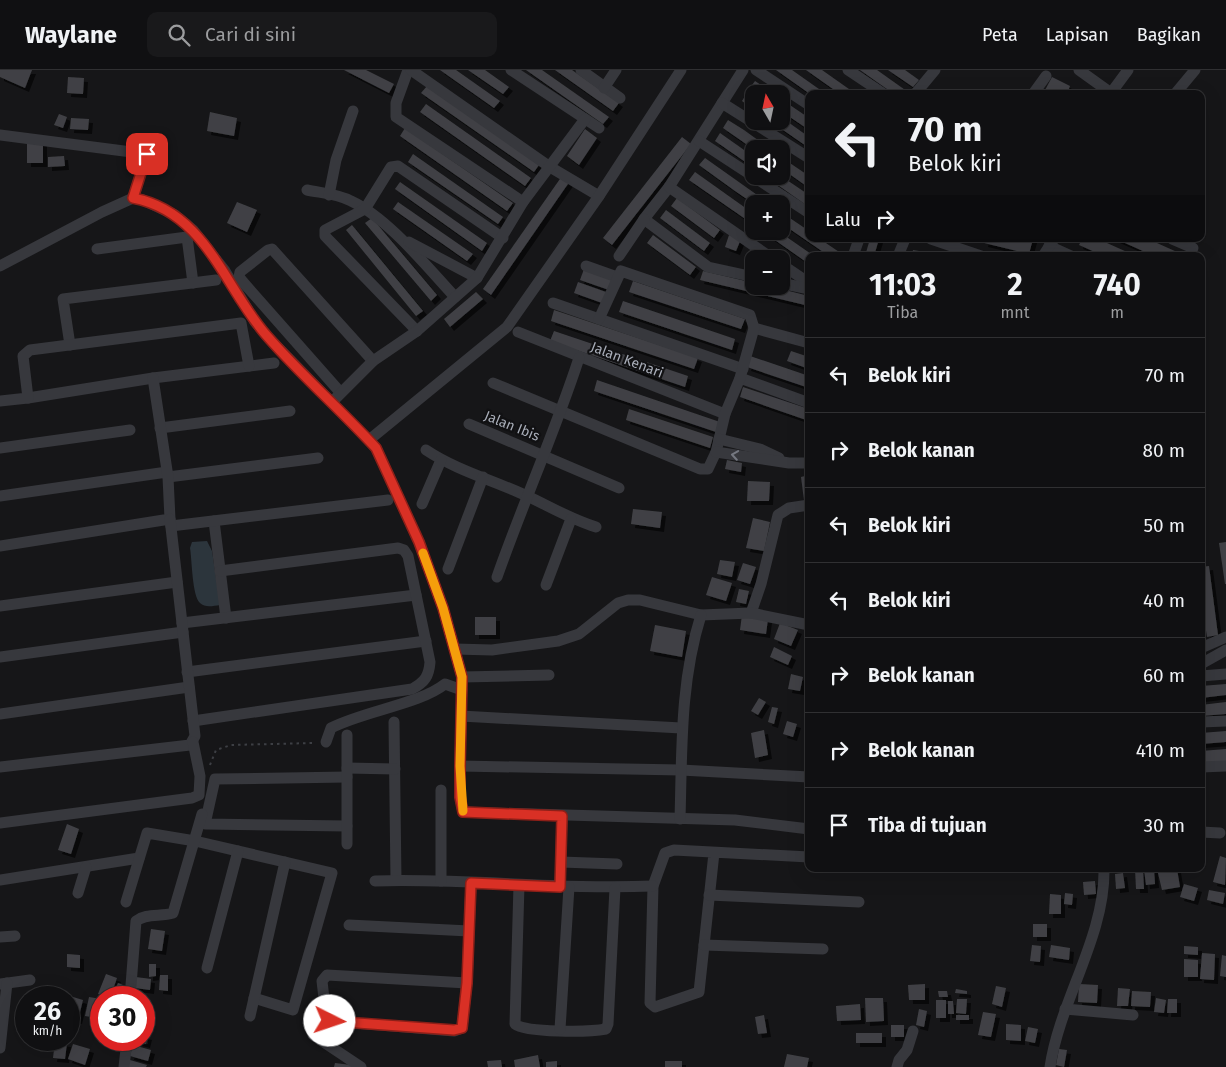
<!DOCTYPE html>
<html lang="id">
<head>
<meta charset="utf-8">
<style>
	:root { --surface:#101012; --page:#19191b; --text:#f1f3f6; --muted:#9c9d9f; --line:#303032 }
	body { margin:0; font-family:"Fira Sans",sans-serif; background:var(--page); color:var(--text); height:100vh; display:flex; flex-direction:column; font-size:19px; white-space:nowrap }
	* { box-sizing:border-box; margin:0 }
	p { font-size:16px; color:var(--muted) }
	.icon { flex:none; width:28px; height:28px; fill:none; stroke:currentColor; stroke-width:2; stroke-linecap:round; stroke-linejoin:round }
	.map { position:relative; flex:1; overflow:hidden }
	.details { position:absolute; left:805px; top:182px; width:400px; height:620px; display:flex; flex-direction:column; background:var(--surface); border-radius:10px; box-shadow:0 5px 20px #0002,0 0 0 1px var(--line) }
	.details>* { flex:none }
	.hud { position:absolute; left:805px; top:20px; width:400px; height:152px; border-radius:10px; box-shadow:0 5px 20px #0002,0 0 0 1px var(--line); background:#101012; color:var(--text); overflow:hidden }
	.needle { width:32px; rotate:351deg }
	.fabs { position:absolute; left:745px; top:15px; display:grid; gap:10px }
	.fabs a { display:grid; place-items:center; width:45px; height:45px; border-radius:10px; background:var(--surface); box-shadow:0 5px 20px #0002,0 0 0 1px var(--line); font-size:25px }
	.speed { position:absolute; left:15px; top:916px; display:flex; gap:10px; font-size:25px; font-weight:700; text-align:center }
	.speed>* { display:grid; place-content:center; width:65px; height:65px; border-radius:50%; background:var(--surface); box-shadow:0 5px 20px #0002,0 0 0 1px var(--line); line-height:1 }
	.speed small { font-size:12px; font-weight:400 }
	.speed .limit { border:8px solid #d22; background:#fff; color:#111 }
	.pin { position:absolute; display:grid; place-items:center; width:42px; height:42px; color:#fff; margin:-21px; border-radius:10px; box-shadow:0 2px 8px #0006 }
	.me { position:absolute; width:55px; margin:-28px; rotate:94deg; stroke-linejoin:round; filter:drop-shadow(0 0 4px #0008) }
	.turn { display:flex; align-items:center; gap:18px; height:105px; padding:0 20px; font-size:22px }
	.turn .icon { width:65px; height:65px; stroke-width:2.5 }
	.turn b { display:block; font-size:35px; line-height:42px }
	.then { display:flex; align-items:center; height:48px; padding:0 20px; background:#0003; gap:10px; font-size:19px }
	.eta { display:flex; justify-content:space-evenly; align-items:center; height:85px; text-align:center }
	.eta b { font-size:30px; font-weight:700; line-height:35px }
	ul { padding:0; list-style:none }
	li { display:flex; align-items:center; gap:15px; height:75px; padding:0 20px; border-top:1px solid var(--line) }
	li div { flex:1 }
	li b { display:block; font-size:19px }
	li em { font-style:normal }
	header { display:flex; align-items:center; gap:30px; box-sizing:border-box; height:70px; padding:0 25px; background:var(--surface); border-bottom:1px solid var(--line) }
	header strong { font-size:24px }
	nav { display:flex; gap:28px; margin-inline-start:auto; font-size:18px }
	.search { width:350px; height:45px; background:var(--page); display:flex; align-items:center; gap:12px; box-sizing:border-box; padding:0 18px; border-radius:10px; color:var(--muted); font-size:19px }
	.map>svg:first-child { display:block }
	.water { fill:#2c353c }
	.building { fill:#404145; filter:url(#shadow) }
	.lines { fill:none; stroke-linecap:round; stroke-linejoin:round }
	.path { stroke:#3d3f44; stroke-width:2; stroke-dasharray:2.5 4; stroke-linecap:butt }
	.street { stroke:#37383d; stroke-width:11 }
	.oneway { stroke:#757881 }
	.route-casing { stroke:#8d1f18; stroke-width:12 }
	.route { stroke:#d93025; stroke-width:9 }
	.slow { stroke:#f59e0b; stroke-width:9 }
	.labels { text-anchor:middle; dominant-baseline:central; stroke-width:4.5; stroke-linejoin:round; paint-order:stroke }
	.street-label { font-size:14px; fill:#a8adb8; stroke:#111113 }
</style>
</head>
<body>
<header>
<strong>Waylane</strong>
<div class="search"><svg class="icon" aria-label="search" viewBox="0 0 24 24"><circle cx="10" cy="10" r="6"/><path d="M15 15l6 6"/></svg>Cari di sini</div>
<nav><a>Peta</a><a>Lapisan</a><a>Bagikan</a></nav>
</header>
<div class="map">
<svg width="1226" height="997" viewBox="0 0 1226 997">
	<defs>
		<filter id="shadow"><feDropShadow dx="4" dy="4" stdDeviation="0" flood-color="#0009"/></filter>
	</defs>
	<rect width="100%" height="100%" fill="#161618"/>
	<!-- water -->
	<path class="water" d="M207,471l5,10 8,54c-7,1 -15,3 -20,-2 -8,-7 -8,-44 -10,-55l2,-6z"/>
	<!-- building -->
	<g class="building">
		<polygon points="0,0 32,0 25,18 0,7"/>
		<polygon points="344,0 366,0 394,14 389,23"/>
		<polygon points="440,0 456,0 500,31 494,38"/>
		<polygon points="468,0 485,0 509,17 503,24"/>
		<polygon points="526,0 542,0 609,47 603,54"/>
		<polygon points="555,0 572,0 619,33 613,41"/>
		<polygon points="776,0 792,0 826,24 810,24"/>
		<polygon points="806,0 822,0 856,24 840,24"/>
		<polygon points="860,0 877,0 908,22 894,24"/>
		<polygon points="888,0 905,0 919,10 913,17"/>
		<polygon points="68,7 84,8 83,24 67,23"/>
		<polygon points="1052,7 1070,16 1067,24 1043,24"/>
		<polygon points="755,11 770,21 774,24 757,24 750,18"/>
		<polygon points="427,16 539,95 534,102 421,23"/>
		<polygon points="747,23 754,28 754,40 742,31"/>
		<polygon points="781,29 809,48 809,60 781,41"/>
		<polygon points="426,34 531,108 525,116 420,42"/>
		<polygon points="210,42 237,48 234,66 207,61"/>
		<polygon points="59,44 67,47 63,58 54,55"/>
		<polygon points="781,47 809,67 809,78 770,51 781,51"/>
		<polygon points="71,48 89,49 88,60 70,59"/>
		<polygon points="728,50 744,60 770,79 753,79 746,74 723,58"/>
		<polygon points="405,58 513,133 507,141 400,66"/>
		<polygon points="585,59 597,68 579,95 567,86"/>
		<polygon points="720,63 754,87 754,98 715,71"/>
		<polygon points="682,67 691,74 612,175 603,168"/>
		<rect x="27" y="72" width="16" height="21"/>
		<polygon points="413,84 503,147 498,154 408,92"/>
		<polygon points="64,86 65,96 48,97 48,87"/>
		<polygon points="781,87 809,106 809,118 781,98"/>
		<polygon points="705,88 760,127 770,134 754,134 735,121 699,95"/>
		<polygon points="695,102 754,144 754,155 689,110"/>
		<polygon points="562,106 570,111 491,225 483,219"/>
		<polygon points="765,106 781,106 809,125 809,137"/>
		<polygon points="400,112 487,173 482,181 395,119"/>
		<polygon points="677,128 720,160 714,168 671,136"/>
		<polygon points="237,132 257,140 247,162 227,153"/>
		<polygon points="398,132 473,184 467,191 393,139"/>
		<polygon points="666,140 710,173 704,181 660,148"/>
		<polygon points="781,142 809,161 809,169 820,169 845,186 829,186 781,153"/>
		<polygon points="372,148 437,225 431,231 365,153"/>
		<polygon points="352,155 423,241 416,246 346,160"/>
		<polygon points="762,161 778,161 814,186 809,186 809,194"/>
		<polygon points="653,165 696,197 690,205 647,173"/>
		<polygon points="729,165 741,169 736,181 725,177"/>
		<polygon points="870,169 879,169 874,186 865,186"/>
		<polygon points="985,169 1033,169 1029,184 984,173"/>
		<polygon points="1082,169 1098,169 1136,186 1104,186 1079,175"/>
		<polygon points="1116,169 1148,169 1186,186 1154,186"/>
		<polygon points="913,180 931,183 931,186 912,186"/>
		<polygon points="584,199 612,209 609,220 580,210"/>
		<polygon points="703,201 754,213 754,216 769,216 809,226 809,236 700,210"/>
		<polygon points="633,211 745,249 741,259 629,222"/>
		<polygon points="578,212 606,222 602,233 574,223"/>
		<polygon points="476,222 483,229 450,257 444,249"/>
		<polygon points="623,231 735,269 732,280 619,242"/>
		<polygon points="554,240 698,288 694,299 551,251"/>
		<polygon points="554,261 688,306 685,317 550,271"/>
		<polygon points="791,281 809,287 809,299 787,291"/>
		<polygon points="750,286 809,306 809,318 747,297"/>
		<polygon points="597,310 720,352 716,362 594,321"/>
		<polygon points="743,317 809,339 809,351 740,327"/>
		<polygon points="629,339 713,367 710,378 626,350"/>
		<polygon points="727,390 742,393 741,402 725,399"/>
		<polygon points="809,405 809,429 804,430 801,407"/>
		<polygon points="748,411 770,412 769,431 747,431"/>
		<polygon points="633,439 662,442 660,458 631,454"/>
		<polygon points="753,448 770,452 764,481 746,478"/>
		<polygon points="1226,472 1226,514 1225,514 1219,473"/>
		<polygon points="720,490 735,492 732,507 717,504"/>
		<polygon points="743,493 756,497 750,514 737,510"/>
		<polygon points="1209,496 1218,565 1207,567 1201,528 1201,497"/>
		<polygon points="712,507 732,513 726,531 706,525"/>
		<polygon points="739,519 749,521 746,534 736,532"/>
		<polygon points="742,545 768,549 766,564 740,560"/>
		<rect x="475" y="547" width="21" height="18"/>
		<polygon points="780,553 798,560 791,576 774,569"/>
		<polygon points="655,555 686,561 682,587 650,581"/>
		<polygon points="774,577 792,586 788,595 770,587"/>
		<polygon points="791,604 803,607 800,621 788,619"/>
		<polygon points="1226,614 1226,625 1201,628 1201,616"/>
		<polygon points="759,628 766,632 758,645 751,641"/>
		<polygon points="1226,632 1226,644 1201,646 1201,635"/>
		<polygon points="772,637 778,638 774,654 768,652"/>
		<polygon points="787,651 797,654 793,667 783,664"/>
		<polygon points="764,660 768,685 755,688 751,663"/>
		<polygon points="1226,661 1226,672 1201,674 1201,663"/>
		<polygon points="1226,679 1226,691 1201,693 1201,681"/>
		<polygon points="67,754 79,759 71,784 58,780"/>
		<polygon points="1220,786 1226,788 1225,815 1213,812"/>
		<polygon points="1135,799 1143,799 1144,819 1136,819"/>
		<polygon points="1144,799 1154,799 1155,814 1146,815"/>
		<polygon points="1157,799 1177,799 1180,817 1162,820"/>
		<polygon points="1123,803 1125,818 1116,819 1115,804"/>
		<polygon points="1095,811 1096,824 1084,825 1083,812"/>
		<polygon points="1184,814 1198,818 1194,831 1180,827"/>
		<polygon points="1209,820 1225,823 1223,834 1207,830"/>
		<polygon points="1065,823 1073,824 1072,835 1064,834"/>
		<polygon points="1050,824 1061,825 1061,844 1049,844"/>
		<rect x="1033" y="854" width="14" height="13"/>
		<polygon points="151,859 165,861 162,881 148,879"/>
		<polygon points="1032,875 1041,876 1040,892 1030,891"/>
		<polygon points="1051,875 1070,878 1069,890 1049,887"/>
		<polygon points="1184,876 1198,877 1198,885 1184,884"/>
		<polygon points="1202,883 1215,884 1214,910 1200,909"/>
		<polygon points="67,884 80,885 80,898 67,897"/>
		<polygon points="1222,885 1226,886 1226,907 1220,906"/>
		<polygon points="1184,889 1198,890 1198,907 1184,907"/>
		<polygon points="149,894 156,894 156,906 149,907"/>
		<polygon points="106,904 117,908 110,928 98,924"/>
		<polygon points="160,905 168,905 168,921 159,920"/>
		<polygon points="136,907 151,909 150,920 135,918"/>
		<polygon points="118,913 123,915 118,928 112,928"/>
		<polygon points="925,914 925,930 909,930 908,915"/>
		<polygon points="1079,914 1098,915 1097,933 1078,932"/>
		<polygon points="996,916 1006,918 1002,937 992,934"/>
		<polygon points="1118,918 1130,919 1128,936 1117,936"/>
		<polygon points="956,919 967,921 967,924 955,923"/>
		<polygon points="938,921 947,921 948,927 939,927"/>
		<polygon points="1132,921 1151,922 1150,937 1131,936"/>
		<polygon points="73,927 83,930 78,950 69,948"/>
		<polygon points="89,927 101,929 97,948 85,946"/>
		<polygon points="865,928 883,928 884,951 866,952"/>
		<polygon points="1156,928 1166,930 1164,943 1154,942"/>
		<polygon points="957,929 967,929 966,944 956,943"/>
		<polygon points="1168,929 1177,929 1177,943 1167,943"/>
		<rect x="936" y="930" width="10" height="18"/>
		<polygon points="948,931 953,931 954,944 948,944"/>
		<polygon points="860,934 861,950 837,951 836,936"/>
		<polygon points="919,939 927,941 924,957 916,955"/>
		<polygon points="983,942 996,944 991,967 978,965"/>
		<polygon points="764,945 767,963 758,964 755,947"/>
		<rect x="956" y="945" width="13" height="5"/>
		<polygon points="1006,954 1021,955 1021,971 1006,970"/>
		<rect x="891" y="955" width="13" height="12"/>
		<polygon points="1028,957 1038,959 1035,973 1025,971"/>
		<rect x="856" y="963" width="26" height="10"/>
		<polygon points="144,965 148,966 146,974 134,971 144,970"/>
		<polygon points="55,972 67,973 65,989 53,988"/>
		<polygon points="73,974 90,979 85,995 68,989"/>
		<polygon points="133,975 151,980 148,991 130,986"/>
		<polygon points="1059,979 1067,980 1064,997 1056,995"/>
		<polygon points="787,984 809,988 807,997 784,997"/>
		<polygon points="538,985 540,997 515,997 514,990"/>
		<polygon points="130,990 147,995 146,997 128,997"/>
		<polygon points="501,990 502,997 488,997 487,991"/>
		<polygon points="557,991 557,997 546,997 546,992"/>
		<rect x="665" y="991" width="17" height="6"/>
		<polygon points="335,993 351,995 351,997 334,997"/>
	</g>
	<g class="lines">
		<!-- path -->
		<polyline class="path" points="210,695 216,680 231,675 314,673"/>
		<!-- street -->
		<g class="street">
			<polyline points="408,0 396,33 396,47 523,132"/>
			<polyline points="411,0 550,97 599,126"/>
			<polyline points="511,0 599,58"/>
			<polyline points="581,0 620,28"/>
			<polyline points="743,0 669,117 644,149 708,197 754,207"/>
			<polyline points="756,0 809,35"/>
			<polyline points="848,0 884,24"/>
			<polyline points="1079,0 1111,23 1128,0"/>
			<polyline points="604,18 616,0"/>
			<polyline points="915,24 935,0"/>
			<polyline points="1033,24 1046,6"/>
			<polyline points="1175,24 1195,0"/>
			<polyline points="722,33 809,88"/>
			<polyline points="0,65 147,84 133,128"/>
			<polyline points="699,71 809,143"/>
			<polyline points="669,117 773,189"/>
			<path d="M307,120c14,3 31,4 44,11 37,17 76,66 104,96"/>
			<polyline points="329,125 336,90 353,41"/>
			<polyline points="931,169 981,186"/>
			<polyline points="1172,169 1193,178"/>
			<polyline points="409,172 477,208"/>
			<polyline points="1049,176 1071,186"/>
			<polyline points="97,179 187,167 193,213"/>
			<polyline points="619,186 644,149"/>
			<polyline points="853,186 859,169"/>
			<polyline points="898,186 905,169"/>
			<polyline points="1043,186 1054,169"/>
			<polyline points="781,194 809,213"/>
			<polyline points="0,196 102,142 133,128 143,130 175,145 193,160 225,201 255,252 268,267 376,378 419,472 443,538 462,607 460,696 460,727 463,742 735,750 809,759"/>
			<polyline points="586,196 617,207"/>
			<polyline points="781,213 809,219"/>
			<polyline points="553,233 743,299"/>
			<polyline points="754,258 809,273"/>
			<polyline points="417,261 325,166 325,160 365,139 391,97 398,96 503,168"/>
			<polyline points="518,262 725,344"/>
			<polyline points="70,275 63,229 216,210"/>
			<polyline points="740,308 809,333"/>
			<polyline points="493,313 700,399 708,399 716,382 725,344 740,308 754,258 750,245 621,201 599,249"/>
			<polyline points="340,322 243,212 239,207 240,202 268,180 272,179 373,291"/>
			<polyline points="28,328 153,308 274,293"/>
			<polyline points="0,331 28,328 23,286 30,280 241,253 249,296"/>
			<polyline points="332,332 373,291 417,261 477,208 523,132 585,49"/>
			<polyline points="469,354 619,418"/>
			<polyline points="160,358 290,341"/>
			<polyline points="719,369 760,379 779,388"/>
			<polyline points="369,370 507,257 599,126 681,0"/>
			<polyline points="0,378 130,360"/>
			<path d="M426,380c30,20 66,30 99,45 24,11 45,24 71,32"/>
			<polyline points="716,382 789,393 809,393"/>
			<polyline points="168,407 318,388"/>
			<polyline points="0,426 167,402"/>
			<polyline points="422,434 441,390"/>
			<polyline points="214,451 226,548"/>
			<polyline points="171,456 388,430"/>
			<polyline points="0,476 170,449 168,407 153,308"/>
			<polyline points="448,499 483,407"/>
			<path d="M497,507c26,-74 58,-145 82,-219"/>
			<polyline points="546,515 571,449"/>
			<polyline points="0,536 177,512"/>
			<polyline points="751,543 761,514 778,445 789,438 809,435"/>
			<polyline points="182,553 416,525"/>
			<polyline points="1201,578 1226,567"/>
			<polyline points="455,579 492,580 558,571 579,564 618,533 628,530 640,530 701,545 751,543 809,555"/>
			<polyline points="0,587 183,562"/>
			<polyline points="1201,594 1226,580"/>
			<polyline points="187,602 426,571"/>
			<polyline points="1201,606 1226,604"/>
			<polyline points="462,607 549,605"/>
			<polyline points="0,644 189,617"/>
			<polyline points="461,646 681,658"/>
			<path d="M193,651l219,-32c13,-7 17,-13 18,-27l-22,-106 -4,-6 -6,-2 -178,23"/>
			<polyline points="394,652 396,810"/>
			<polyline points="1201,652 1226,651"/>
			<path d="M326,672l5,-14c33,-17 89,-24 114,-44l17,6"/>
			<polyline points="460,696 681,700 809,707"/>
			<polyline points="0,697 190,675 195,666 170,449"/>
			<polyline points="1201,697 1226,696"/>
			<polyline points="347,698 395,699"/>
			<path d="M680,749c2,-69 0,-137 21,-204"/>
			<polyline points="0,753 192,728 199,725 200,706 193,672"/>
			<polyline points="347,756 205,754 215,709 347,707"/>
			<polyline points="1201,762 1220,763"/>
			<polyline points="347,774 347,665"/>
			<polyline points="714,783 699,922 655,937 650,933 653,816 665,783 674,780 809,787"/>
			<polyline points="561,792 617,794"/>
			<polyline points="0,810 139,788"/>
			<path d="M375,811c93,-3 185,9 278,5"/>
			<polyline points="441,811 441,720"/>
			<path d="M519,815l-4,139c11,9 75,8 91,5l2,-5 7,-136"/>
			<polyline points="560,817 562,746"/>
			<polyline points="78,823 86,797"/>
			<polyline points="709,825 859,832"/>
			<polyline points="126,832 147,763 195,771 332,803 293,940 254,928"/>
			<polyline points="349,855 469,861"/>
			<polyline points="0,867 15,866"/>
			<polyline points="704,875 823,879"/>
			<polyline points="207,898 238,781"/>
			<polyline points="467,913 327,905 322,911 326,946 330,951 454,961 462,958 467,913 471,813"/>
			<polyline points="0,914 30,910"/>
			<path d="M130,928l6,-77c10,-8 25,-4 37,-8l29,-99"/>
			<polyline points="1065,939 1133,945"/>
			<polyline points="250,946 285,792"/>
			<polyline points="560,959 569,817"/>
			<polyline points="313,965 361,997"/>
			<polyline points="0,978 7,913"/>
			<polyline points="124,997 127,970"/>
			<polyline points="897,997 899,990 907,980 913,961"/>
			<path d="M1050,997c10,-67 55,-130 54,-198"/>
		</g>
	</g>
	<!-- one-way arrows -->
	<defs><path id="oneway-chevron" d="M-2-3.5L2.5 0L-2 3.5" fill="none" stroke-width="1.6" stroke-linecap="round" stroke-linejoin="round" transform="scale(1.25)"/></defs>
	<use class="oneway" href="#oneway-chevron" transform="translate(735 385) rotate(-171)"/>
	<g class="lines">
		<!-- route casing -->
		<g class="route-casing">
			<path id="route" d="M147,84l-14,44c73,14 91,89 134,138 34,39 74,74 109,112l43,94 24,66 19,69 -2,89v31l3,15 99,4 -2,71 -89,-4 -4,100 -5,45 -8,2 -124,-9"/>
		</g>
		<!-- route -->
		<use href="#route" class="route"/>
		<!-- slow -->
		<polyline class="slow" points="423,483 443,538 462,607 460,696 463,741"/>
	</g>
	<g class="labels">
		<!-- street labels -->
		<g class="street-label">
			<text transform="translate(627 290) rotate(21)">Jalan Kenari</text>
			<text transform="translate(512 356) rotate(22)">Jalan Ibis</text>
		</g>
	</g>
</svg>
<div class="fabs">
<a><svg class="needle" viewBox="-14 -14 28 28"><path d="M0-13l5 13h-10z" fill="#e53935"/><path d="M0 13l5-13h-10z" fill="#9c9d9f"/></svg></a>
<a><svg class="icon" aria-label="sound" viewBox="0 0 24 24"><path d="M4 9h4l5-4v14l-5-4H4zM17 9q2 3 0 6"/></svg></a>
<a>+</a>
<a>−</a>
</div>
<div class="speed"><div>26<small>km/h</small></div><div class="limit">30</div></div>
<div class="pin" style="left:147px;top:84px;background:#d93025"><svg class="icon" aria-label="arrive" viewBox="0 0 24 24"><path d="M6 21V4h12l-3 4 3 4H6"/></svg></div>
<svg class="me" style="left:330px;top:951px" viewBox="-20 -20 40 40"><circle r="19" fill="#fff"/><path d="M0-13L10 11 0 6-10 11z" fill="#d93025"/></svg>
<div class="hud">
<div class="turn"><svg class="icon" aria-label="left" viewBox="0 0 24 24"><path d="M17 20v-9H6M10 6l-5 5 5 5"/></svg><div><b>70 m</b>Belok kiri</div></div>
<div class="then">Lalu<svg class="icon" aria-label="right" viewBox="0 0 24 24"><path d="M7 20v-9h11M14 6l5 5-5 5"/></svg></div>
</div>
<section class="details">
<div class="eta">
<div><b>11:03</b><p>Tiba</p></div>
<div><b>2</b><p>mnt</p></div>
<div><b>740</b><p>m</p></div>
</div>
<ul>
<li><svg class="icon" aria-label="left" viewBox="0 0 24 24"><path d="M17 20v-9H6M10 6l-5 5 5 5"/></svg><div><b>Belok kiri</b></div><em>70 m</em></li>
<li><svg class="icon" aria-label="right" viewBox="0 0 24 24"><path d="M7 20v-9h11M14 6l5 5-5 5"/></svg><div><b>Belok kanan</b></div><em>80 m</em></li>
<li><svg class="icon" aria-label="left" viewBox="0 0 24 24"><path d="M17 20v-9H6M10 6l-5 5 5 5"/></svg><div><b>Belok kiri</b></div><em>50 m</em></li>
<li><svg class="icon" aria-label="left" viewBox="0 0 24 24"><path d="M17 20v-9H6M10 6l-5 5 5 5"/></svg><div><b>Belok kiri</b></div><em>40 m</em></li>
<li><svg class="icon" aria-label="right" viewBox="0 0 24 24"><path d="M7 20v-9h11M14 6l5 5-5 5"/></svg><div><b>Belok kanan</b></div><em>60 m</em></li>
<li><svg class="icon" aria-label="right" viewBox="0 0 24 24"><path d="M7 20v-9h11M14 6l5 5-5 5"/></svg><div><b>Belok kanan</b></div><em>410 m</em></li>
<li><svg class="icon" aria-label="arrive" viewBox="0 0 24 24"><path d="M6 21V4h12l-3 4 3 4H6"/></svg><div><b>Tiba di tujuan</b></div><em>30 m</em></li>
</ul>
</section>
</div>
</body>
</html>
